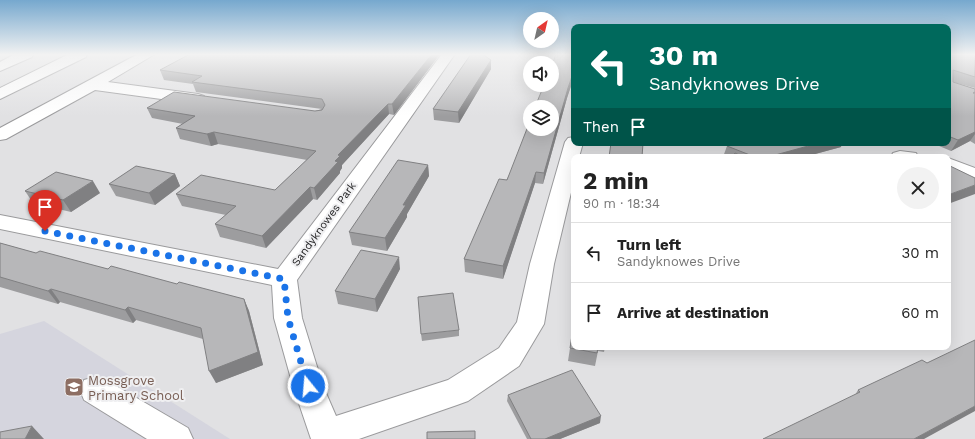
<!DOCTYPE html>
<html lang="en">
<head>
<meta charset="utf-8">
<style>
	:root { --surface:#fff; --page:#f2f2f2; --text:#222; --muted:#767676; --line:#e0e0e0 }
	body { margin:0; font-family:"Work Sans",sans-serif; background:var(--page); color:var(--text); height:100vh; display:flex; flex-direction:column; font-size:15px; white-space:nowrap }
	* { box-sizing:border-box; margin:0 }
	p { font-size:13px; color:var(--muted) }
	.icon { flex:none; width:22px; height:22px; fill:none; stroke:currentColor; stroke-width:2; stroke-linecap:round; stroke-linejoin:round }
	.map { position:relative; flex:1; overflow:hidden }
	.panel { position:absolute; left:571px; top:154px; width:380px; height:196px; display:flex; flex-direction:column; background:var(--surface); border-radius:8px; box-shadow:0 4px 16px #0002 }
	.panel>* { flex:none }
	.guide { position:absolute; left:571px; top:24px; width:380px; height:122px; border-radius:8px; box-shadow:0 4px 16px #0002; background:#00695c; color:#fff; overflow:hidden }
	.needle { width:26px; rotate:34deg }
	.fabs { position:absolute; left:523px; top:12px; display:grid; gap:8px }
	.fabs a { display:grid; place-items:center; width:36px; height:36px; border-radius:50%; background:var(--surface); box-shadow:0 4px 16px #0002; font-size:20px }
	.pin { position:absolute; display:grid; place-items:center; width:34px; height:34px; color:#fff; margin:-41px -17px; border-radius:50% 50% 50% 0; rotate:-45deg; box-shadow:0 0 4px #0007 }
	.pin .icon { rotate:45deg }
	.me { position:absolute; width:44px; margin:-22px; rotate:343deg; stroke-linejoin:round; filter:drop-shadow(0 0 3px #0008) }
	.turn { display:flex; align-items:center; gap:14px; height:84px; padding:0 12px; font-size:18px }
	.turn .icon { width:52px; height:52px; stroke-width:2.5 }
	.turn b { display:block; font-size:28px; line-height:34px }
	.then { display:flex; align-items:center; height:38px; padding:0 12px; background:#0003; gap:8px; font-size:15px }
	.round { display:grid; place-items:center; flex:none; width:42px; height:42px; border-radius:21px; background:var(--page) }
	.overview { display:flex; align-items:center; justify-content:space-between; height:68px; padding:0 12px }
	h1 { font-size:24px; font-weight:700; line-height:30px }
	ul { padding:0; list-style:none }
	li { display:flex; align-items:center; gap:12px; height:60px; padding:0 12px; border-top:1px solid var(--line) }
	li div { flex:1 }
	li b { display:block; font-size:15px }
	li em { font-style:normal }
	.map>svg:first-child { display:block }
	.built { fill:#d5d5de }
	.lines { fill:none; stroke-linecap:round; stroke-linejoin:round }
	.minor-casing { stroke:#9a9a9c; stroke-width:2 }
	.highway-casing { stroke:#9a9a9c; stroke-width:2 }
	.minor { fill:#fff; fill-rule:evenodd }
	.highway { fill:#fff; fill-rule:evenodd }
	.wall { fill:#9d9d9f }
	.shaded-wall { fill:#808082 }
	.building { fill:#b7b7b9; stroke:#808082 }
	.route { stroke:#1a73e8; stroke-width:7; stroke-dasharray:0 12.6 }
	.labels { text-anchor:middle; dominant-baseline:central; stroke-width:4; stroke-linejoin:round; paint-order:stroke }
	.street-label { font-size:11px; fill:#252526; stroke:#efeff1 }
	.near-education-label { font-size:13px; fill:#785e54; stroke:#efeff1; text-anchor:start }
</style>
</head>
<body>
<div class="map">
<svg width="975" height="439" viewBox="0 0 975 439">
	<rect width="100%" height="100%" fill="#e1e1e3"/>
	<!-- built -->
	<polygon class="built" points="44,321 230,439 0,439 0,334"/>
	<g class="lines">
		<!-- minor casing -->
		<g class="minor-casing">
			<g id="minor">
				<polygon points="138,54 155,54 108,82 198,94 204,96 206,99 204,102 198,104 95,90 6,139 0,140 0,128"/>
				<polygon points="442,54 455,54 297,280 302,318 323,386 336,416 448,380 499,348 517,322 530,264 565,142 568,138 574,137 574,143 583,143 579,157 574,157 574,180 554,264 544,324 519,366 468,401 457,405 359,439 311,439 293,386 274,318 272,285 0,229 0,215 278,269"/>
				<polygon points="900,151 916,153 918,157 891,157 893,153"/>
				<polygon points="948,158 975,168 975,181 948,171"/>
				<polygon points="95,377 106,380 188,428 193,439 147,439 84,400 80,390 84,380"/>
			</g>
		</g>
		<!-- highway casing -->
		<g class="highway-casing">
			<g id="highway">
				<polygon points="15,54 33,54 32,57 0,71 0,62"/>
				<polygon points="69,54 87,54 86,57 0,99 0,88"/>
			</g>
		</g>
		<!-- minor -->
		<use href="#minor" class="minor"/>
		<!-- highway -->
		<use href="#highway" class="highway"/>
	</g>
	<!-- wall -->
	<g class="wall">
		<polygon points="440,54 394,115 389,114 342,165 342,168 340,171 340,173 317,200 313,199 266,248 220,237 215,224 226,215 182,206 176,194 275,190 307,160 218,144 211,146 180,139 176,128 183,124 152,118 147,108 315,111 322,109 196,92 193,84 164,80 160,70 372,55"/>
		<polygon points="574,54 574,77 567,98 543,184 535,183 503,279 465,272 464,259"/>
		<polygon points="975,54 975,88 953,82 975,89 975,144 970,141 951,151 932,143 948,143 948,55"/>
		<polygon points="491,60 491,69 459,123 434,120 433,109"/>
		<polygon points="727,146 841,147 804,157 723,157"/>
		<polygon points="428,165 429,176 407,214 407,217 387,251 352,245 349,232"/>
		<polygon points="175,174 180,186 155,205 116,196 109,184"/>
		<polygon points="25,191 100,193 71,212 33,203"/>
		<polygon points="0,243 36,253 244,299 249,311 263,365 216,383 203,339 136,320 133,323 60,302 58,304 0,287"/>
		<polygon points="400,269 377,312 338,304 335,291"/>
		<polygon points="574,322 574,347 605,347 604,352 598,351 595,366 568,361"/>
		<polygon points="459,330 459,336 422,341 421,334"/>
		<polygon points="858,390 924,439 855,395"/>
		<polygon points="508,395 600,423 560,439 527,439 507,401"/>
	</g>
	<!-- shaded-wall -->
	<g class="shaded-wall">
		<polygon points="432,54 440,54 394,115 392,104"/>
		<polygon points="491,60 491,69 459,123 458,112"/>
		<polygon points="574,70 574,77 567,98 543,184 544,173 568,88"/>
		<polygon points="388,104 389,114 342,165 342,168 340,171 340,173 317,200 314,188 335,161 338,155"/>
		<polygon points="214,132 218,144 211,146 207,134"/>
		<polygon points="975,132 975,134 970,141 951,151 958,140"/>
		<polygon points="819,143 842,143 841,147 804,157 768,157"/>
		<polygon points="428,165 429,176 407,214 407,217 387,251 385,238 403,205"/>
		<polygon points="536,172 535,183 503,279 503,266"/>
		<polygon points="175,174 180,186 155,205 149,193"/>
		<polygon points="93,181 100,193 71,212 63,200"/>
		<polygon points="975,185 975,194 948,204 948,195"/>
		<polygon points="310,187 313,199 266,248 262,236"/>
		<polygon points="399,257 400,269 377,312 375,299"/>
		<polygon points="51,289 60,302 58,304 48,291"/>
		<polygon points="244,299 249,311 263,365 216,383 209,371"/>
		<polygon points="128,307 136,320 133,323 125,310"/>
		<polygon points="975,406 975,411 924,439 914,439"/>
		<polygon points="601,416 600,423 560,439 545,439"/>
		<polygon points="32,426 44,439 25,439"/>
	</g>
	<!-- building -->
	<g class="building">
		<polygon points="190,54 364,54 372,55 374,54 432,54 392,104 388,104 338,155 340,156 335,161 338,162 314,188 310,187 262,236 215,224 236,206 176,194 201,175 275,190 316,151 214,132 207,134 176,128 195,116 147,108 174,92 315,111 322,110 325,105 322,99 192,82 202,76 160,70"/>
		<polygon points="471,54 482,54 491,60 458,112 433,109"/>
		<polygon points="556,54 574,54 574,70 568,88 544,173 536,172 503,266 464,259 499,179 507,180 530,121 530,129 552,129 552,107 535,107 544,85 552,85 552,65"/>
		<polygon points="949,54 975,54 975,77 953,70 953,82 975,89 975,92 973,93 975,93 975,132 958,140 948,136 948,55"/>
		<polygon points="611,143 643,143 642,157 609,157"/>
		<polygon points="730,143 819,143 768,157 755,157 727,146"/>
		<polygon points="735,153 743,157 732,157"/>
		<polygon points="398,160 428,165 403,205 406,205 385,238 349,232"/>
		<polygon points="948,165 975,178 975,185 948,195"/>
		<polygon points="136,166 175,174 149,193 109,184"/>
		<polygon points="56,172 93,181 63,200 25,191"/>
		<polygon points="0,243 36,253 40,251 108,269 111,266 177,284 179,282 244,299 258,352 209,371 201,328 128,307 125,310 51,289 48,291 0,277"/>
		<polygon points="361,250 399,257 375,299 335,291"/>
		<polygon points="453,293 459,330 421,334 418,297"/>
		<polygon points="574,322 574,347 598,347 597,353 570,348"/>
		<polygon points="975,340 975,406 914,439 763,439 860,392 858,390 922,360 927,363"/>
		<polygon points="572,370 601,416 545,439 531,439 508,395"/>
		<polygon points="32,426 25,439 0,439 0,432"/>
		<polygon points="475,431 475,439 427,439 427,432"/>
	</g>
	<!-- sky -->
	<linearGradient id="sky" x2="0" y2="1"><stop stop-color="#76a8ce"/><stop offset="0.47" stop-color="#f2f2f2"/><stop offset="1" stop-color="#f2f2f2" stop-opacity="0"/></linearGradient>
	<rect width="975" height="116" fill="url(#sky)"/>
	<g class="lines">
		<!-- route -->
		<polyline class="route" points="45,231 284,279 288,318 308,386"/>
	</g>
	<!-- icons -->
	<defs>
		<g id="school-square" transform="scale(1)"><rect x="-9" y="-9" width="18" height="18" rx="4" fill="#8d6e63" stroke="#efeff1"/><path d="M0-5L7-2L0 1L-7-2ZM-4 1L0 2.5L4 1V4Q0 6-4 4Z" fill="#fff"/></g>
	</defs>
	<g fill-rule="evenodd">
		<use href="#school-square" x="74" y="387"/>
	</g>
	<g class="labels">
		<!-- street labels -->
		<g class="street-label">
			<text transform="translate(324 224) rotate(-54)">Sandyknowes Park</text>
		</g>
		<!-- near-education labels -->
		<g class="near-education-label">
			<text x="88" y="380">Mossgrove<tspan x="88" dy="15">Primary School</tspan></text>
		</g>
	</g>
</svg>
<div class="fabs">
<a><svg class="needle" viewBox="-14 -14 28 28"><path d="M0-13l5 13h-10z" fill="#e53935"/><path d="M0 13l5-13h-10z" fill="#767676"/></svg></a>
<a><svg class="icon" aria-label="sound" viewBox="0 0 24 24"><path d="M4 9h4l5-4v14l-5-4H4zM17 9q2 3 0 6"/></svg></a>
<a><svg class="icon" aria-label="layers" viewBox="0 0 24 24"><path d="M12 4l9 5-9 5-9-5zM3 14l9 5 9-5"/></svg></a>
</div>
<div class="pin" style="left:45px;top:231px;background:#d93025"><svg class="icon" aria-label="arrive" viewBox="0 0 24 24"><path d="M6 21V4h12l-3 4 3 4H6"/></svg></div>
<svg class="me" style="left:308px;top:386px" viewBox="-20 -20 40 40"><circle r="17" fill="#1a73e8" stroke="#fff" stroke-width="3"/><path d="M0-11L8 9 0 5-8 9z" fill="#fff"/></svg>
<div class="guide">
<div class="turn"><svg class="icon" aria-label="left" viewBox="0 0 24 24"><path d="M17 20v-9H6M10 6l-5 5 5 5"/></svg><div><b>30 m</b>Sandyknowes Drive</div></div>
<div class="then">Then<svg class="icon" aria-label="arrive" viewBox="0 0 24 24"><path d="M6 21V4h12l-3 4 3 4H6"/></svg></div>
</div>
<section class="panel">
<div class="overview"><div><h1>2 min</h1><p>90 m · 18:34</p></div><a class="round"><svg class="icon" aria-label="close" viewBox="0 0 24 24"><path d="M6 6l12 12M18 6L6 18"/></svg></a></div>
<ul>
<li><svg class="icon" aria-label="left" viewBox="0 0 24 24"><path d="M17 20v-9H6M10 6l-5 5 5 5"/></svg><div><b>Turn left</b><p>Sandyknowes Drive</p></div><em>30 m</em></li>
<li><svg class="icon" aria-label="arrive" viewBox="0 0 24 24"><path d="M6 21V4h12l-3 4 3 4H6"/></svg><div><b>Arrive at destination</b></div><em>60 m</em></li>
</ul>
</section>
</div>
</body>
</html>
